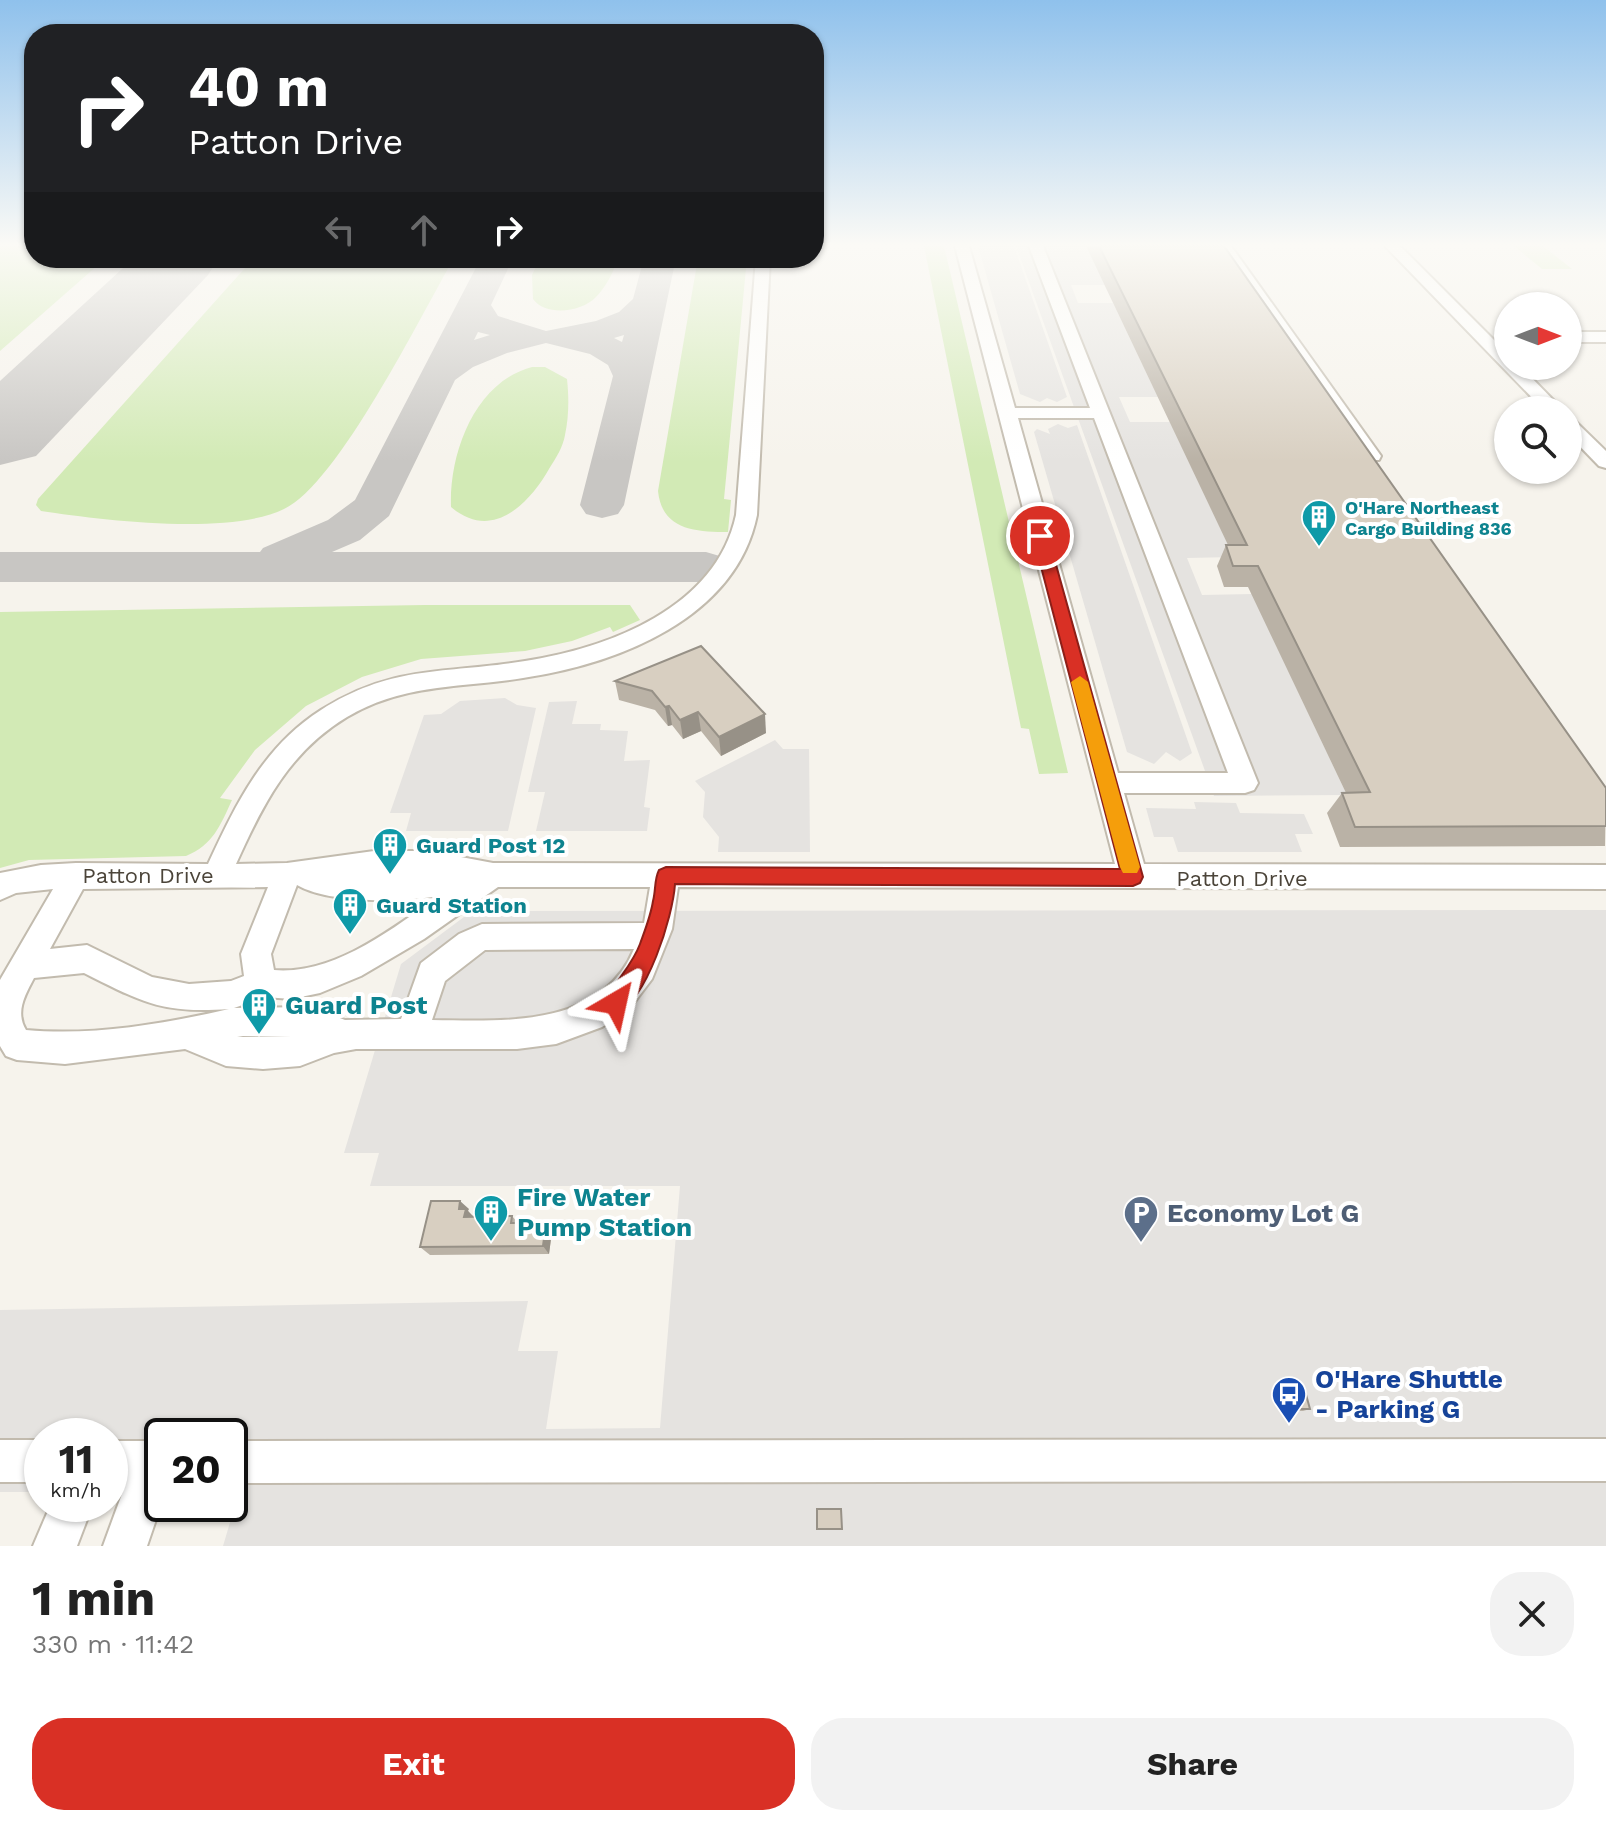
<!DOCTYPE html>
<html lang="en">
<head>
<meta charset="utf-8">
<style>
	:root { --surface:#fff; --page:#f2f2f2; --text:#222; --muted:#767676; --accent:#d93025 }
	body { margin:0; font-family:"Work Sans",sans-serif; background:var(--page); color:var(--text); height:100vh; display:flex; flex-direction:column; font-size:30px; white-space:nowrap }
	* { box-sizing:border-box; margin:0 }
	p { font-size:26px; color:var(--muted) }
	.icon { flex:none; width:44px; height:44px; fill:none; stroke:currentColor; stroke-width:2; stroke-linecap:round; stroke-linejoin:round }
	.map { position:relative; height:1546px; overflow:hidden }
	.drawer { display:flex; flex-direction:column; background:var(--surface); flex:1 }
	.drawer>* { flex:none }
	.hud { position:absolute; left:24px; top:24px; width:800px; height:244px; border-radius:32px; box-shadow:0 2px 6px #0004; background:#202124; color:#fff; overflow:hidden }
	.needle { width:52px; rotate:90deg }
	.controls { position:absolute; left:1494px; top:292px; display:grid; gap:16px }
	.controls a { display:grid; place-items:center; width:88px; height:88px; border-radius:50%; background:var(--surface); box-shadow:0 2px 6px #0004; font-size:40px }
	.speed { position:absolute; left:24px; top:1418px; display:flex; gap:16px; font-size:40px; font-weight:700; text-align:center }
	.speed>* { display:grid; place-content:center; width:104px; height:104px; border-radius:50%; background:var(--surface); box-shadow:0 2px 6px #0004; line-height:1 }
	.speed small { font-size:20px; font-weight:400 }
	.speed .limit { border:4px solid #111; border-radius:12px; background:#fff; color:#111 }
	.pin { position:absolute; display:grid; place-items:center; width:68px; height:68px; color:#fff; margin:-34px; border:4px solid #fff; border-radius:50%; box-shadow:0 2px 8px #0007 }
	.me { position:absolute; width:88px; margin:-44px; rotate:36deg; stroke-linejoin:round; filter:drop-shadow(0 0 6px #0008) }
	.turn { display:flex; align-items:center; gap:28px; height:168px; padding:0 32px; font-size:36px }
	.turn .icon { width:104px; height:104px; stroke-width:2.5 }
	.turn b { display:block; font-size:56px; line-height:68px }
	.lanes { display:flex; align-items:center; height:76px; padding:0 32px; background:#0003; justify-content:center; gap:40px; direction:ltr }
	.lanes .off { opacity:.35 }
	.round { display:grid; place-items:center; flex:none; width:84px; height:84px; border-radius:32px; background:var(--page) }
	.summary { display:flex; align-items:center; justify-content:space-between; height:136px; padding:0 32px }
	h1 { font-size:48px; font-weight:700; line-height:60px }
	.button { display:flex; gap:16px; margin-top:auto; padding:16px 32px }
	.button a { flex:1; height:92px; border-radius:32px; background:var(--accent); color:#fff; font-size:32px; font-weight:700; line-height:92px; text-align:center }
	.button a+a { background:var(--page); color:var(--text) }
	.map>svg:first-child { display:block }
	.green { fill:#d2eab5 }
	.parking { fill:#e5e3e0 }
	.lines { fill:none; stroke-linecap:round; stroke-linejoin:round }
	.taxiway { fill:#c8c6c3; fill-rule:evenodd }
	.runway { fill:#c8c6c3; fill-rule:evenodd }
	.minor-casing { stroke:#c2bbae; stroke-width:4 }
	.minor { fill:#fff; fill-rule:evenodd }
	.wall { fill:#bab2a6 }
	.shaded-wall { fill:#979187 }
	.building { fill:#d8cfc1; stroke:#979187; stroke-width:2 }
	.route { fill:#d93025; stroke:#8d1f18; stroke-width:2 }
	.slow { fill:#f59e0b }
	.labels { text-anchor:middle; dominant-baseline:central; stroke-width:8; stroke-linejoin:round; paint-order:stroke }
	.far-culture-label { font-size:18px; font-weight:bold; fill:#0d838f; stroke:#fff; text-anchor:start }
	.culture-label { font-size:22px; font-weight:bold; fill:#0d838f; stroke:#fff; text-anchor:start }
	.street-label { font-size:22px; fill:#4b4439; stroke:#fff }
	.near-culture-label { font-size:26px; font-weight:bold; fill:#0d838f; stroke:#fff; text-anchor:start }
	.near-service-label { font-size:26px; font-weight:bold; fill:#4e5e75; stroke:#fff; text-anchor:start }
	.near-transit-label { font-size:26px; font-weight:bold; fill:#164399; stroke:#fff; text-anchor:start }
</style>
</head>
<body>
<div class="map">
<svg width="1606" height="1546" viewBox="0 0 1606 1546">
	<rect width="100%" height="100%" fill="#f6f3ec"/>
	<!-- green -->
	<g class="green">
		<polygon points="0,246 34,246 34,258 106,258 0,351"/>
		<polygon points="924,246 944,246 1068,773 1039,774 1029,729 1021,728"/>
		<polygon points="1514,246 1543,246 1572,269 1542,269"/>
		<path d="M254,258h200c-33,57 -116,226 -170,251 -55,27 -183,11 -243,2l-5,-6 2,-6z"/>
		<path d="M540,258h78c-4,13 -12,29 -22,39 -14,15 -50,20 -63,2l-1,-24z"/>
		<path d="M698,258h49l-23,241 7,1 -3,32c-33,0 -66,-2 -70,-41z"/>
		<path d="M532,367h13l22,12c2,18 2,38 -2,56 -2,12 -9,23 -16,34 -20,35 -57,73 -98,38 -2,-54 24,-125 81,-140z"/>
		<path d="M425,605h205l10,15 -27,12 -3,-5 -38,14 -47,10 -104,8 -59,18 -56,29 -51,44 -35,48 12,2c-12,26 -19,45 -46,56l-157,4 -29,8v-256z"/>
	</g>
	<!-- parking -->
	<g class="parking">
		<polygon points="978,246 1014,246 1067,397 1057,402 1047,398 1040,402 1020,394"/>
		<polygon points="1016,246 1086,246 1105,285 1071,285 1078,303 1113,303 1158,397 1119,397 1130,422 1170,422 1234,557 1187,558 1202,595 1252,594 1347,795 1214,796"/>
		<polygon points="1058,424 1068,428 1077,425 1192,753 1180,761 1166,752 1154,764 1127,752 1034,432 1037,429 1050,434 1048,429"/>
		<polygon points="505,698 517,705 536,708 508,831 406,831 411,813 390,813 424,715 441,714 460,701"/>
		<polygon points="577,701 572,724 601,724 600,730 628,731 624,761 650,760 644,807 650,808 647,831 536,831 545,792 528,792 549,702"/>
		<polygon points="775,740 783,749 809,749 810,852 718,852 719,837 703,817 705,792 695,781"/>
		<polygon points="1194,802 1236,803 1240,813 1304,814 1313,834 1295,834 1302,852 1178,852 1173,837 1154,837 1146,808 1196,809"/>
		<polygon points="1606,910 1606,1546 223,1546 240,1489 230,1489 230,1436 162,1436 162,1490 110,1491 110,1436 42,1436 42,1492 0,1492 0,1310 528,1301 518,1351 558,1351 546,1429 660,1428 680,1186 370,1186 379,1153 344,1153 401,964 468,914 482,911"/>
	</g>
	<g class="lines">
		<!-- taxiway -->
		<path class="taxiway" d="M481,258h32l-22,47 7,11 48,15 50,-10 23,-9 14,-13 11,-41h32l-52,247 -6,9 -16,4 -16,-4 -6,-9 33,-129 -5,-11 -18,-11 -44,-11 -39,10 -34,14 -18,13 -66,136 -29,24 -28,12h374l17,5 7,10 -7,10 -17,5h-706v-30h260l3,-4 65,-28 27,-20zM478,332l12,3 -16,5zM624,335l-2,7 -8,-4z"/>
		<!-- runway -->
		<polygon class="runway" points="134,258 219,258 208,275 36,456 0,465 0,381"/>
		<!-- minor casing -->
		<g class="minor-casing">
			<g id="minor">
				<path d="M955,246h14l46,162h75l-61,-162h14l215,537 -4,7 -9,3h-121l20,71 462,1v24l-928,-2 -6,42 -20,50 -22,29 -28,19 -46,17 -39,5h-161l-22,4 -34,13 -37,3 -37,-3 -41,-17 -120,15 -48,-4 -11,-4 -6,-10v-66l53,-91 -37,4 -16,7v-27l41,-8 35,-2 132,1c28,-60 55,-117 113,-154 72,-46 126,-36 204,-49 84,-13 191,-53 211,-146l20,-257h14l-13,257c-21,104 -140,149 -234,163 -62,10 -119,5 -176,39 -58,35 -84,87 -111,147l51,-1 87,-12h55l64,12 622,1zM1018,418h76l134,355h-110zM297,885c33,19 104,17 142,11 -47,33 -105,79 -165,74l-3,-16zM268,887l-27,67 3,22 -13,5 -42,3 -37,-7 -65,-32 -37,4 33,-60zM498,887h152l-6,36 -162,1 -23,10 -38,29 -20,56 -56,1 -34,-13 -77,1 31,-11 26,2 29,-6 41,-17 63,-37zM634,949c-32,79 -131,72 -202,71l13,-39 40,-31zM84,973c58,29 78,41 145,36 -66,15 -136,27 -203,21 -11,-18 -1,-35 8,-52zM243,1036l49,1h-55z"/>
				<polygon points="1217,246 1231,246 1381,456 1379,460 1365,460"/>
				<polygon points="1385,246 1400,246 1508,354 1508,366 1520,366 1563,410 1544,410"/>
				<rect x="1568" y="332" width="38" height="10"/>
				<polygon points="1568,419 1574,420 1606,451 1606,468 1599,466 1568,434"/>
				<polygon points="1606,1439 1606,1481 230,1483 230,1441"/>
				<rect x="0" y="1440" width="42" height="42"/>
				<polygon points="110,1441 162,1441 162,1502 147,1546 103,1546 126,1483 110,1483"/>
				<polygon points="51,1504 93,1504 77,1546 33,1546"/>
			</g>
		</g>
		<!-- minor -->
		<use href="#minor" class="minor"/>
	</g>
	<!-- wall -->
	<g class="wall">
		<polygon points="1086,246 1224,246 1606,788 1605,846 1340,847 1327,813 1342,793 1346,793 1248,587 1224,587 1217,566 1226,545 1228,545"/>
		<polygon points="701,646 766,733 721,756 701,731 683,739 672,725 668,726 655,710 619,700 615,681"/>
		<polygon points="460,1201 473,1217 512,1216 518,1223 552,1231 549,1254 430,1255 420,1247"/>
		<polygon points="1282,1391 1310,1409 1303,1411 1281,1411 1276,1393"/>
	</g>
	<!-- shaded-wall -->
	<g class="shaded-wall">
		<polygon points="669,706 672,725 668,726 665,707"/>
		<polygon points="698,712 701,731 683,739 680,720"/>
		<polygon points="765,714 766,733 721,756 719,737"/>
		<polygon points="460,1201 469,1209 468,1211 474,1217 464,1217 459,1209"/>
		<polygon points="546,1223 552,1231 549,1254 543,1246"/>
	</g>
	<!-- building -->
	<g class="building">
		<polygon points="1099,246 1224,246 1606,788 1606,826 1355,827 1342,793 1370,792 1258,566 1233,566 1226,545 1247,545"/>
		<polygon points="701,646 765,714 719,737 698,712 680,720 669,706 665,707 652,691 615,681"/>
		<polygon points="431,1201 460,1201 459,1209 466,1209 464,1217 512,1216 511,1223 546,1223 543,1246 420,1247"/>
		<polygon points="1282,1391 1305,1391 1310,1409 1287,1409"/>
		<polygon points="817,1509 841,1509 842,1529 817,1529"/>
	</g>
	<!-- sky -->
	<linearGradient id="sky" x2="0" y2="1"><stop stop-color="#8fc1ec"/><stop offset="0.53" stop-color="#fbfaf6"/><stop offset="1" stop-color="#fbfaf6" stop-opacity="0"/></linearGradient>
	<rect width="1606" height="462" fill="url(#sky)"/>
	<!-- route -->
	<path class="route" d="M1040,532l8,4 95,341 -3,6 -7,3 -458,-2c-2,32 -28,117 -59,129l-8,-3 -3,-7c9,-21 27,-37 35,-59 5,-14 11,-29 13,-43 3,-11 1,-21 6,-31l7,-3 454,2 -87,-333z"/>
	<!-- slow -->
	<polygon class="slow" points="1080,676 1088,682 1140,867 1137,873 1123,873 1120,867 1071,682"/>
	<!-- icons -->
	<defs>
		<g id="building-pin" transform="scale(1.8)"><path d="M0 17L-7.5 6A9.5 9.5 0 1 1 7.5 6Z" fill="#0f9aa8" stroke="#fff"/><path d="M-4-6H4V6H1V3H-1V6H-4ZM-2.5-4.3h1.7v1.8h-1.7ZM.8-4.3h1.7v1.8H.8ZM-2.5-1h1.7V.8h-1.7ZM.8-1h1.7V.8H.8Z" fill="#fff"/></g>
		<g id="parking-pin" transform="scale(1.8)"><path d="M0 17L-7.5 6A9.5 9.5 0 1 1 7.5 6Z" fill="#5c6f8a" stroke="#fff"/><path d="M-3.5-5.5H1a3.5 3.5 0 0 1 0 7H-1V5.5H-3.5ZM-1-3.4V-.6H.8a1.4 1.4 0 0 0 0-2.8Z" fill="#fff"/></g>
		<g id="bus-pin" transform="scale(1.8)"><path d="M0 17L-7.5 6A9.5 9.5 0 1 1 7.5 6Z" fill="#1a4fb4" stroke="#fff"/><path d="M-5-6H5V4H4V6H2V4H-2V6H-4V4H-5ZM-3.5-4V0h7V-4ZM-3.5 1.2v1.5H-2V1.2ZM2 1.2v1.5H3.5V1.2Z" fill="#fff"/></g>
	</defs>
	<g fill-rule="evenodd">
		<use href="#building-pin" x="1319" y="517"/>
		<use href="#building-pin" x="390" y="845"/>
		<use href="#building-pin" x="350" y="905"/>
		<use href="#building-pin" x="259" y="1005"/>
		<use href="#building-pin" x="491" y="1212"/>
		<use href="#parking-pin" x="1141" y="1213"/>
		<use href="#bus-pin" x="1289" y="1394"/>
	</g>
	<g class="labels">
		<!-- far-culture labels -->
		<g class="far-culture-label">
			<text x="1345" y="507">O'Hare Northeast<tspan x="1345" dy="21">Cargo Building 836</tspan></text>
		</g>
		<!-- culture labels -->
		<g class="culture-label">
			<text x="416" y="845">Guard Post 12</text>
			<text x="376" y="905">Guard Station</text>
		</g>
		<!-- street labels -->
		<g class="street-label">
			<text x="148" y="875">Patton Drive</text>
			<text x="1242" y="878">Patton Drive</text>
		</g>
		<!-- near-culture labels -->
		<g class="near-culture-label">
			<text x="285" y="1005">Guard Post</text>
			<text x="517" y="1197">Fire Water<tspan x="517" dy="30">Pump Station</tspan></text>
		</g>
		<!-- near-service labels -->
		<g class="near-service-label">
			<text x="1167" y="1213">Economy Lot G</text>
		</g>
		<!-- near-transit labels -->
		<g class="near-transit-label">
			<text x="1315" y="1379">O'Hare Shuttle<tspan x="1315" dy="30">- Parking G</tspan></text>
		</g>
	</g>
</svg>
<div class="controls">
<a><svg class="needle" viewBox="-14 -14 28 28"><path d="M0-13l5 13h-10z" fill="#e53935"/><path d="M0 13l5-13h-10z" fill="#767676"/></svg></a>
<a><svg class="icon" aria-label="search" viewBox="0 0 24 24"><circle cx="10" cy="10" r="6"/><path d="M15 15l6 6"/></svg></a>
</div>
<div class="speed"><div>11<small>km/h</small></div><div class="limit">20</div></div>
<div class="pin" style="left:1040px;top:536px;background:#d93025"><svg class="icon" aria-label="arrive" viewBox="0 0 24 24"><path d="M6 21V4h12l-3 4 3 4H6"/></svg></div>
<svg class="me" style="left:616px;top:1003px" viewBox="-20 -20 40 40"><path d="M0-17L14 15 0 8-14 15z" fill="#d93025" stroke="#fff" stroke-width="4"/></svg>
<div class="hud">
<div class="turn"><svg class="icon" aria-label="right" viewBox="0 0 24 24"><path d="M7 20v-9h11M14 6l5 5-5 5"/></svg><div><b>40 m</b>Patton Drive</div></div>
<div class="lanes"><svg class="icon off" aria-label="left" viewBox="0 0 24 24"><path d="M17 20v-9H6M10 6l-5 5 5 5"/></svg><svg class="icon off" aria-label="ahead" viewBox="0 0 24 24"><path d="M12 20V5M6 11l6-6 6 6"/></svg><svg class="icon" aria-label="right" viewBox="0 0 24 24"><path d="M7 20v-9h11M14 6l5 5-5 5"/></svg></div>
</div>
</div>
<section class="drawer">
<div class="summary"><div><h1>1 min</h1><p>330 m · 11:42</p></div><a class="round"><svg class="icon" aria-label="close" viewBox="0 0 24 24"><path d="M6 6l12 12M18 6L6 18"/></svg></a></div>
<div class="button"><a>Exit</a><a>Share</a></div>
</section>
</body>
</html>
